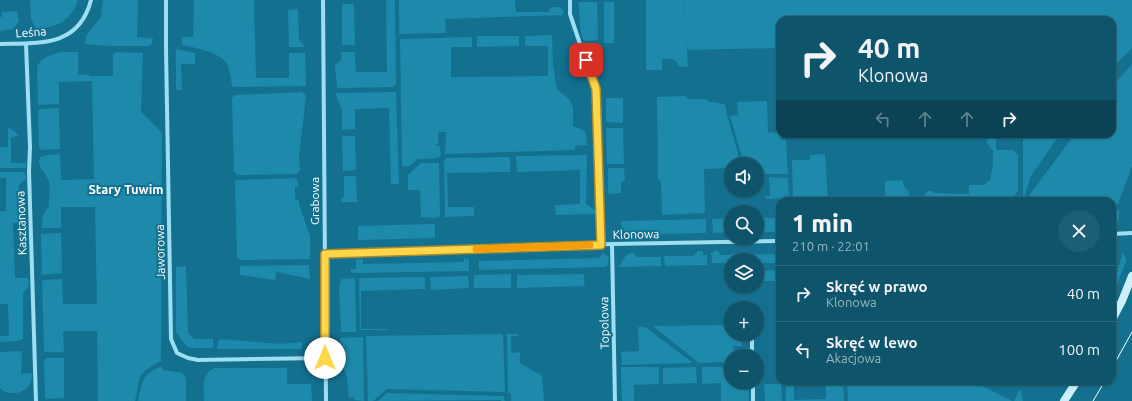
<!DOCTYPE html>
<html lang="pl">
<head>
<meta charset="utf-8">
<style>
	:root { --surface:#0e546b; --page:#1c5e73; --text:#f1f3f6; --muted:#9bb7c1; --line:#2e6a7e }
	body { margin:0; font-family:Ubuntu,sans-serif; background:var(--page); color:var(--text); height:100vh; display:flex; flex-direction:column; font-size:15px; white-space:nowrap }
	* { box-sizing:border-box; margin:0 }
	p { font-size:13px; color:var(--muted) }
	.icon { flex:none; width:22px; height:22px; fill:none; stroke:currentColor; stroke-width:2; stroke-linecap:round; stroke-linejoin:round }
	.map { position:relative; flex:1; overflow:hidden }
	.panel { position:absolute; left:776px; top:197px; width:340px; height:188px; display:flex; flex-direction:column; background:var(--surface); border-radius:12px; box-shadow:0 1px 3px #0004,0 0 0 1px var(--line) }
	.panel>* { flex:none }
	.banner { position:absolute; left:776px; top:16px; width:340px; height:122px; border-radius:12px; box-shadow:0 1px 3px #0004,0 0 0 1px var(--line); background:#0e546b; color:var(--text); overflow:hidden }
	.controls { position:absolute; left:724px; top:157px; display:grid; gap:8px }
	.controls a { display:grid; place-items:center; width:40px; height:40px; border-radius:50%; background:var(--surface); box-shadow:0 1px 3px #0004,0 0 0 1px var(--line); font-size:20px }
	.pin { position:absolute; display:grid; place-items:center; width:34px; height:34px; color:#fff; margin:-17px; border-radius:8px; box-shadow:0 2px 6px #0006 }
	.me { position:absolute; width:44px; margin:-22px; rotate:0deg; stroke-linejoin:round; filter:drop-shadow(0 0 3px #0008) }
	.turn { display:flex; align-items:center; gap:14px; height:84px; padding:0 16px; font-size:18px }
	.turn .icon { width:52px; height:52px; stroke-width:2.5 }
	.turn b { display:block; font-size:28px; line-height:34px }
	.lanes { display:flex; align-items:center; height:38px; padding:0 16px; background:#0003; justify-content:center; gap:20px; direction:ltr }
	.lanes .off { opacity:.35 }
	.round { display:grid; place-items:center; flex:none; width:42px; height:42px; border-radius:21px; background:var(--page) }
	.overview { display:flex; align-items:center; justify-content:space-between; height:68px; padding:0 16px }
	h1 { font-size:24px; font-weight:800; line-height:30px }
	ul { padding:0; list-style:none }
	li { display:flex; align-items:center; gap:12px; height:56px; padding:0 16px; border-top:1px solid var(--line) }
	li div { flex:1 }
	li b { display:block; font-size:15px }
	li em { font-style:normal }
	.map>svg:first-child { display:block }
	.green { fill:#1d8aab }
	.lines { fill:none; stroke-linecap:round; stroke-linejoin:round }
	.minor { stroke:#9edef1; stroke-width:4 }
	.secondary { stroke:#ccf0fc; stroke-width:8 }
	.tram { stroke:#fff; stroke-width:1 }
	.route-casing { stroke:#a68a30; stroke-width:10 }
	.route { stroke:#ffd54a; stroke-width:7 }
	.slow { stroke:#f59e0b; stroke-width:7 }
	.labels { text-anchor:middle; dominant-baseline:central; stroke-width:4; stroke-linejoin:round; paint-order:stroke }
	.street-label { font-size:12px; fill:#fff; stroke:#13708f }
	.neighbourhood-label { font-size:13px; font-weight:bold; fill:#fff; stroke:#13708f }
</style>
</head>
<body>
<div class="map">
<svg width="1132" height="401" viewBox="0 0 1132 401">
	<rect width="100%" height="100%" fill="#13708f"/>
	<!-- green -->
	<g class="green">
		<path d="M30,0h48c-7,21 -21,27 -42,29l-5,-10z"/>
		<polygon points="103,0 138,0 137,37 153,38 152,44 149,46 110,46 85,44 86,36 101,17"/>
		<path d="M194,0h60l2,78h33v-25h16l1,33 -71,1 -3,-1c-1,-7 -2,-16 -5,-22 -5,-11 -34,-17 -45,-19v-8h11z"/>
		<polygon points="386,0 395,0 396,84 393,87 337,88 335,65 341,60 341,52 355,52 356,72 387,72"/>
		<path d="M399,0h116l1,12h32l3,-5c5,0 10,-1 13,4l-1,4 -118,4 1,14 -47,1z"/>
		<path d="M646,0h38l4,67 -10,-1c-2,-9 -9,-7 -16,-7v11h-16z"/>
		<polygon points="684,0 1132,0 1132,48 1112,68 1112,20 780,20 780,48 687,50"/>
		<polygon points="578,2 597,2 598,40 584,41 581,33"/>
		<rect x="604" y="2" width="10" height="41"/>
		<polygon points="342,4 354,4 355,45 342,45"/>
		<polygon points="298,9 299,39 305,47 289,47 288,10"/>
		<polygon points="17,11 19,21 13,29 0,31 0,17 2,17 2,12"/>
		<path d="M552,35l1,30 4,25c19,12 16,15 16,36 14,5 13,5 14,19l-12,1v4l-130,4 1,-22h-8v12h-2v2h4l1,9 -3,3 -21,1c-5,5 -8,9 -15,7l-2,-127 72,-2v10h-21v30l97,-1v-30h-23v-10z"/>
		<polygon points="477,36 519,36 519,46 477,47"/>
		<polygon points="176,49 195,53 195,64 181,64 182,90 176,90"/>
		<path d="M61,52h17v23l11,-1v2h24v-21l2,-3 28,1 -2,59 21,21 -1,228c-26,13 -20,15 -26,40h-37l-1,-70h-34l1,21h-20l-2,-72 20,-1 1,25h34l-2,-97h-34v21h-19c0,-9 0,-14 7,-21 0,-8 1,-18 0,-26 -1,-3 -4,-7 -7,-11 -10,-17 6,-15 18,-16l1,26 33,-1 -2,-98 -33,1v22l-21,1 -1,-38c4,-10 14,-12 24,-15z"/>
		<polygon points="1132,64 1132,166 1118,204 1112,204 1112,201 1025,201 1075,134 1112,134 1112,87"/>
		<polygon points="302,92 306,96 299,157 300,171 296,174 238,175 234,172 232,98 235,95"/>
		<polygon points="396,92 399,184 391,184 389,108 355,109 355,129 342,130 342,110 335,93"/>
		<polygon points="686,96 688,99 706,99 710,102 725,104 727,115 741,164 731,164 731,168 704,169 705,213 662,215 661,181 658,180 657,97"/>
		<polygon points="606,98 623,98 623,123 606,122"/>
		<polygon points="767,101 768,132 780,133 780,139 786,140 788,174 757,174 757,164 744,164 730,116 738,115 737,102"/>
		<polygon points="59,108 60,149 42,150 39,148 38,111 40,109"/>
		<polygon points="8,128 11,129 19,135 11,138 11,163 26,163 26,168 0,168 0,147 8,147"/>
		<polygon points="606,128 623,128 624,164 607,164"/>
		<polygon points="986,134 996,134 996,150 1013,150 1018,155 1018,191 1010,201 921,201 927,191 933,191 933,193 969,194 969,185 984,185 990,180 993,164 993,151 987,143"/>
		<polygon points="1023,134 1060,134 1031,176 1023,201"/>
		<polygon points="342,136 355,136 356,170 343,171"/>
		<polygon points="825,154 828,201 793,201 792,160 810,160 810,155"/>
		<polygon points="587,155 586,204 595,210 595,214 556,215 555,205 580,204 580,170 517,172 516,156"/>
		<polygon points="510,157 510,172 447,173 448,207 474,207 474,216 445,217 444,162 446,158"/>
		<polygon points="421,163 439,163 440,217 434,218 421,217 420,190 408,190 408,175"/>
		<polygon points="608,168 624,168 625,181 621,181 621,193 608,194"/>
		<polygon points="0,172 25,172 26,179 19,185 20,223 13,223 15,278 28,278 29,286 23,294 23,339 18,341 0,342 0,336 9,336 8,304 0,304 0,211 6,211 6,178 0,178"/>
		<polygon points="344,176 356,176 357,202 341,202 341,200 344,196"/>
		<polygon points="769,177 788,178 789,198 766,199 766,196 770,196"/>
		<polygon points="296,178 298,182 298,187 295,187 295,199 299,200 299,204 310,236 310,259 241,260 237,258 235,182 237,180"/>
		<polygon points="902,180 904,186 909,192 910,201 858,201 858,196 885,196 885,181"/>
		<polygon points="1112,210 1119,210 1119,220 1117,223 1112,223"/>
		<polygon points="731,218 731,232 713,233 712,219"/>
		<rect x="757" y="218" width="23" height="14"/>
		<polygon points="706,219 706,233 622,235 621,221"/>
		<polygon points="433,224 435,225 435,238 358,240 358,226"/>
		<polygon points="61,233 62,273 42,275 41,234"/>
		<polygon points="717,250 721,255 780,254 780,263 757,263 757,260 731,260 731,263 712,263 711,253"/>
		<polygon points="698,251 703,251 703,255 707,255 707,265 665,266 664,256 693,256"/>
		<polygon points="633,252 637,257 661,257 661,266 619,267 626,255"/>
		<polygon points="1123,252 1126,259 1126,262 1112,296 1112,290"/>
		<polygon points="603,253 609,257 608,265 605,267 479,270 479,261 599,258"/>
		<polygon points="464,258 469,259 469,271 354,273 351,272 351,269 356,269 356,259 363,259 363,264 464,262"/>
		<polygon points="309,265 310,279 276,272 275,280 240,275 240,266"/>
		<polygon points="186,266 188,333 194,339 213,339 213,348 191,348 186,346 176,332 176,267"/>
		<polygon points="780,270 780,281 757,281 757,271"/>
		<polygon points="511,274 511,288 474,288 474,275"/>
		<polygon points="584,274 584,284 586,286 517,288 517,275"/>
		<polygon points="468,276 469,288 431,290 430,277"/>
		<polygon points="425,277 425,289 361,291 361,329 386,329 387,330 360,330 359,278"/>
		<polygon points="353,278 355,279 356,332 341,332 339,287 342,279"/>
		<polygon points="731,325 731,334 742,334 742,346 733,346 734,356 731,356 731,362 699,363 653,326"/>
		<polygon points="638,327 645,327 693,363 622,365 621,352 639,351"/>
		<polygon points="503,334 505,392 387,389 373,401 368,401 366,336"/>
		<polygon points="507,334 519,334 518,336 511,336 511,353 520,352 520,363 542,376 544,401 511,401 511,393 508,393"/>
		<polygon points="363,337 364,401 354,400 354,397 349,397 347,377 341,362 340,338"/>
		<polygon points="220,339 280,344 302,342 302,349 217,349 218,342"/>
		<path d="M22,351l-1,23 11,-1c0,6 -1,11 -5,15 -8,7 -21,7 -27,0v-36z"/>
		<polygon points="46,358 64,358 64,398 47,399 45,397 44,361"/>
		<path d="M162,367l1,3 19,3 4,5v23h-48c4,-18 4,-29 24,-34z"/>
		<polygon points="621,367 659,367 659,384 634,385 634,401 622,401"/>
		<polygon points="696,367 697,383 663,384 663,368"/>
		<polygon points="702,367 731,367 731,382 748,382 749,401 721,401 721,383 702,384"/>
		<path d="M215,368h72v16h24l1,17h-108c0,-11 -3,-30 11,-33z"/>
		<polygon points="826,381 843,381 844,401 786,401 786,384 794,384 794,400 826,399"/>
		<polygon points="847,381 972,381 1012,401 848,401"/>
		<polygon points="764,384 781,384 782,401 765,401"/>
		<polygon points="1019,390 1021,391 1023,401 1014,401"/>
		<polygon points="387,393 503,396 505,401 501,401 501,400 378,401"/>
	</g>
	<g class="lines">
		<!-- minor -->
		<g class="minor">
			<polyline points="166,0 166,49 171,339 177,353 188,358 198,360 325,358"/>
			<polyline points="323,0 326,401"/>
			<polyline points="570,0 570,14 595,89 601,245"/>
			<path d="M0,44c40,-1 79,3 91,-44"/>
			<polyline points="26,44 30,147 29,171 36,401"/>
			<polyline points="1112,234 1132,233"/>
			<polyline points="612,244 615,401"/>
			<polyline points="325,254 612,244 780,241"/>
			<polyline points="752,337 752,356"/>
			<polyline points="753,382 753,401"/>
		</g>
		<!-- secondary -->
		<g class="secondary">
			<polyline points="1112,320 1122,301 1132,276"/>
			<polyline points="1064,401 1077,381"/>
		</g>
		<!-- tram -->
		<g class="tram">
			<polyline points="1112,368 1132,332"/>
			<polyline points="1093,401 1105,381"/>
		</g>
	</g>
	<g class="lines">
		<!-- route casing -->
		<g class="route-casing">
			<polyline id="route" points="325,358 325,254 601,245 596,89 586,60"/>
		</g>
		<!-- route -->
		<use href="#route" class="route"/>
		<!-- slow -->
		<polyline class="slow" points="476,249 590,245"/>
	</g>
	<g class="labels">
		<!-- street labels -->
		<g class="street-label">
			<text transform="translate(31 32) rotate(-4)">Leśna</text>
			<text transform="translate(314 201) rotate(-90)">Grabowa</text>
			<text transform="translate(21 223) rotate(-92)">Kasztanowa</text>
			<text transform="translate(636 234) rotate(-1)">Klonowa</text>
			<text transform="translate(160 252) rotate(-91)">Jaworowa</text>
			<text transform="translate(604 323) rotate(-91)">Topolowa</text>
		</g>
		<!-- neighbourhood labels -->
		<g class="neighbourhood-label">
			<text x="126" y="189">Stary Tuwim</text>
		</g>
	</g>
</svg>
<div class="controls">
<a><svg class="icon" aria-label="sound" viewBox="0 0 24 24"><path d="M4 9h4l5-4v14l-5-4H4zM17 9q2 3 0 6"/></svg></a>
<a><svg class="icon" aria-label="search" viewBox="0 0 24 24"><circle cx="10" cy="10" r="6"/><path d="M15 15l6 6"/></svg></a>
<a><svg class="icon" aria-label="layers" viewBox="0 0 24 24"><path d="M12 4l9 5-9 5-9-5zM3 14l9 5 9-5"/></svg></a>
<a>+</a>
<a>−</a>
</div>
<div class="pin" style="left:586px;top:60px;background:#d93025"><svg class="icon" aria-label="arrive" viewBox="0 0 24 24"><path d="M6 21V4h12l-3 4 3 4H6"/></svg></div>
<svg class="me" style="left:325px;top:358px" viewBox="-20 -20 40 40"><circle r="19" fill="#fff"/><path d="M0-13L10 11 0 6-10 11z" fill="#ffd54a"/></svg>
<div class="banner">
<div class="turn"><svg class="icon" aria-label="right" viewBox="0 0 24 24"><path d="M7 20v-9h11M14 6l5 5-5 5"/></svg><div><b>40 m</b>Klonowa</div></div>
<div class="lanes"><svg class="icon off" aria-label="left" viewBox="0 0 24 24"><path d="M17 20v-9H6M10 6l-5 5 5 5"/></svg><svg class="icon off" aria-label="ahead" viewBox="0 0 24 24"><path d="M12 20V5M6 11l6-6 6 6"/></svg><svg class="icon off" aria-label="ahead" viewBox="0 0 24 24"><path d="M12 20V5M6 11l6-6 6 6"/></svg><svg class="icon" aria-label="right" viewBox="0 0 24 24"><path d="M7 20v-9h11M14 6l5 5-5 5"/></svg></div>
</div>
<section class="panel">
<div class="overview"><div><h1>1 min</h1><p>210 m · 22:01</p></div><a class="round"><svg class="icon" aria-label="close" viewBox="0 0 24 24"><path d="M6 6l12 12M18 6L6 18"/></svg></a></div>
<ul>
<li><svg class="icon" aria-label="right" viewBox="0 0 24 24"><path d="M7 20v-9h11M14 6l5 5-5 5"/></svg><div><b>Skręć w prawo</b><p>Klonowa</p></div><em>40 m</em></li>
<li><svg class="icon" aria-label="left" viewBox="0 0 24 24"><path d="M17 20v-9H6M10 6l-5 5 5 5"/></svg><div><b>Skręć w lewo</b><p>Akacjowa</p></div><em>100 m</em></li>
</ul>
</section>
</div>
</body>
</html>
